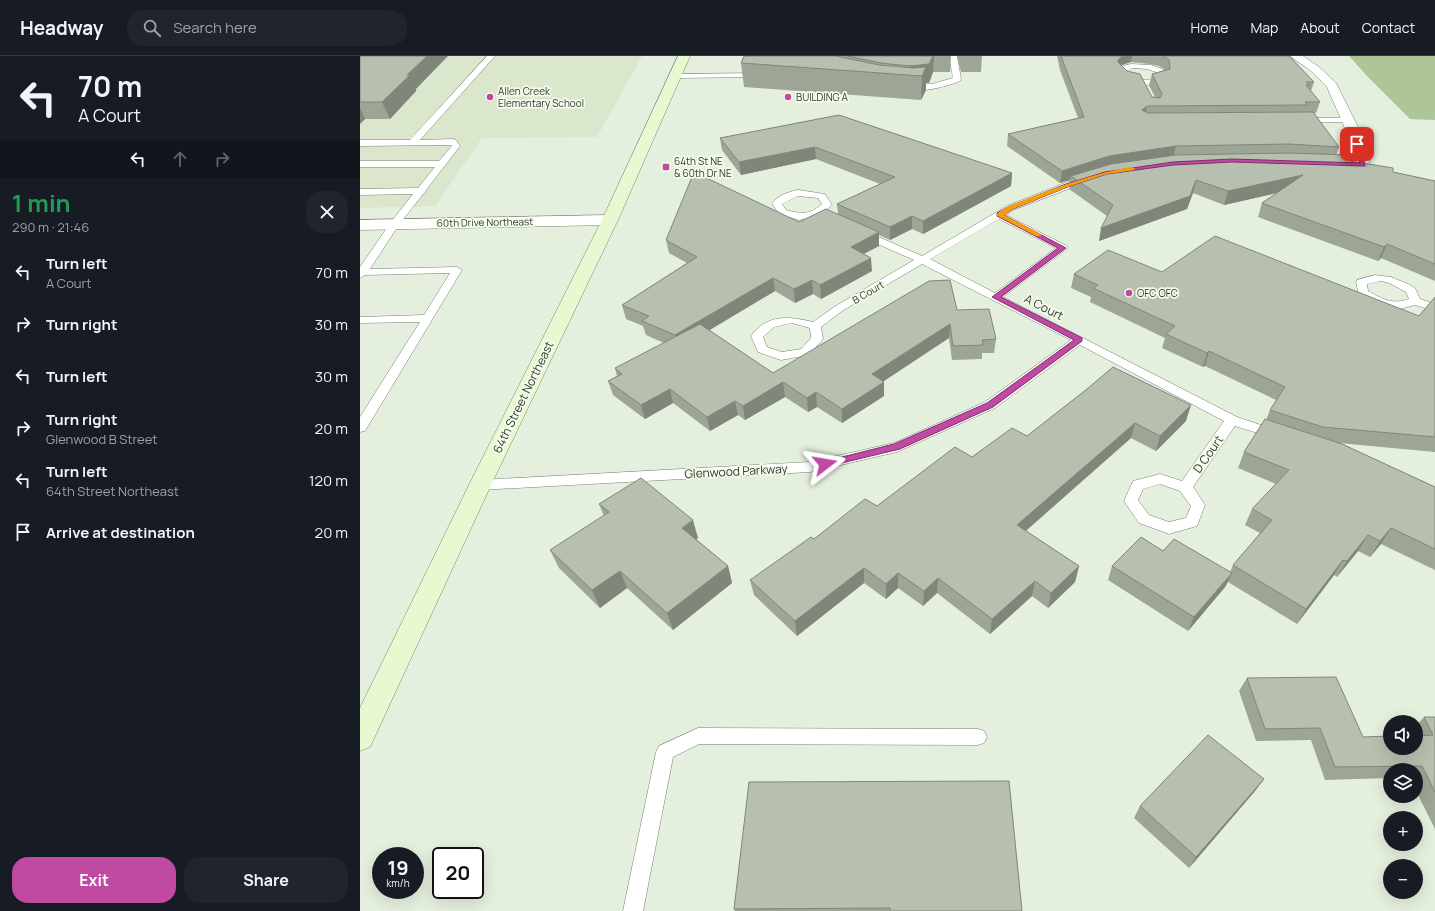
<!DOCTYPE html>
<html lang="en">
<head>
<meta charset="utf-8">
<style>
	:root { --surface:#171b24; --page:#20242c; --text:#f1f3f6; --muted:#9ea1a6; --line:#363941; --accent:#c04aa1 }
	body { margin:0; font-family:Manrope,sans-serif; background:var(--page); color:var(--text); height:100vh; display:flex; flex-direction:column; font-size:15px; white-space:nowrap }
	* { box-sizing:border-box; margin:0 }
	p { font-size:13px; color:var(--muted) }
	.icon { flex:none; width:22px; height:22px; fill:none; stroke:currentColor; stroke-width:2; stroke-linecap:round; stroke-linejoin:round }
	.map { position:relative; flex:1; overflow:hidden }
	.panel { display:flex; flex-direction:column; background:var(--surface); width:360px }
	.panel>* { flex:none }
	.top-card { background:#171b24; color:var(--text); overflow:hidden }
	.tools { position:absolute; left:1023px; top:659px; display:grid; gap:8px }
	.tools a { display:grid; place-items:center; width:40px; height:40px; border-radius:50%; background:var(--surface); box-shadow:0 4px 16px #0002; font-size:20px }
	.speed { position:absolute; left:12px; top:791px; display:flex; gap:8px; font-size:20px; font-weight:700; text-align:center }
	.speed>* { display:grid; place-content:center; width:52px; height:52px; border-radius:50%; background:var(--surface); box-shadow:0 4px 16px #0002; line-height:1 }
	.speed small { font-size:10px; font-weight:400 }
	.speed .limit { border:2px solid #111; border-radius:6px; background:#fff; color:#111 }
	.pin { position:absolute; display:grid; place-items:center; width:34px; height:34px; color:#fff; margin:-17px; border-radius:8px; box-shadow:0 2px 6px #0006 }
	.me { position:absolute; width:44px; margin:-22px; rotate:76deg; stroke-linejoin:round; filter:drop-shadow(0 0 3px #0008) }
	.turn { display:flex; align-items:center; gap:14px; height:84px; padding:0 12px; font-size:18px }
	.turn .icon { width:52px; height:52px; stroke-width:2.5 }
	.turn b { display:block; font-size:28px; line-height:34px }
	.lanes { display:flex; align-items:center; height:38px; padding:0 12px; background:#0003; justify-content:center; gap:20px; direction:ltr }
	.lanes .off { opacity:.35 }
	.round { display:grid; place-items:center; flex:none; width:42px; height:42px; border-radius:16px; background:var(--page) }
	.summary { display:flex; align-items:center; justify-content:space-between; height:68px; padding:0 12px }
	h1 { font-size:24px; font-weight:700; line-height:30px; color:#1e9e55 }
	.cta { display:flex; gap:8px; margin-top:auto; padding:8px 12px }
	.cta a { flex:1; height:46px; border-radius:16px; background:var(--accent); color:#fff; font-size:16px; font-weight:700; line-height:46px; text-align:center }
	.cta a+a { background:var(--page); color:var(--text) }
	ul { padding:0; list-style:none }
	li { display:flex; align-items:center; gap:12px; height:52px; padding:0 12px }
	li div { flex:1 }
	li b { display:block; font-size:15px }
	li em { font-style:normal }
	header { display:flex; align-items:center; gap:24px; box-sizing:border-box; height:56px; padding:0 20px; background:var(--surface); border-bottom:1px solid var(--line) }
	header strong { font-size:19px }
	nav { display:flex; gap:22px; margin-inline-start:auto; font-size:14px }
	.search { width:280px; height:36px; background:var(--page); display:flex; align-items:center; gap:10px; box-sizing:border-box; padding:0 14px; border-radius:16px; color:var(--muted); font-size:15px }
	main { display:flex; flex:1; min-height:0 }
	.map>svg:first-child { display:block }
	.built { fill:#dae7cd }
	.green { fill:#aec697 }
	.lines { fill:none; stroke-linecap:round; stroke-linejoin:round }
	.lane-casing { stroke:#788070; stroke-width:1 }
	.street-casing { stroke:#788070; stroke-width:1 }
	.secondary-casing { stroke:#788070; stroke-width:1 }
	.lane { fill:#fff; fill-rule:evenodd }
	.street { fill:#fff; fill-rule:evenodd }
	.secondary { fill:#e8f9d2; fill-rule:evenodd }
	.wall { fill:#9da596; fill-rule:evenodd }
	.shaded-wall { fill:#80867a }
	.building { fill:#b7c0ae; stroke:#80867a }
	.route { fill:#c04aa1; stroke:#7d3069 }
	.slow { fill:#f59e0b }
	.poi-dot { fill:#c04aa1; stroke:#f3fcea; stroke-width:1.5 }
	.labels { text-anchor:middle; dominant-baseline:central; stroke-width:3.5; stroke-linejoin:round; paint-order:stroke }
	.far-poi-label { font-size:10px; fill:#333730; stroke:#f3fcea; text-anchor:start }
	.far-street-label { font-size:10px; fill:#333730; stroke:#f3fcea }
	.street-label { font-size:12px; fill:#333730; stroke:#f3fcea }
</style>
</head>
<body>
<header>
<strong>Headway</strong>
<div class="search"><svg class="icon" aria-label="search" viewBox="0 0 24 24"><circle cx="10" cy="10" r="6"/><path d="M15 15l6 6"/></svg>Search here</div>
<nav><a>Home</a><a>Map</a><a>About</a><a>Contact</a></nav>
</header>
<main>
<section class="panel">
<div class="top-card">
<div class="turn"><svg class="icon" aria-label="left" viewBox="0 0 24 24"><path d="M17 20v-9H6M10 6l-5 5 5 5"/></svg><div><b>70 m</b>A Court</div></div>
<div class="lanes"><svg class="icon" aria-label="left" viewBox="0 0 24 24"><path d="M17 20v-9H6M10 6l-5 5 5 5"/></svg><svg class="icon off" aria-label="ahead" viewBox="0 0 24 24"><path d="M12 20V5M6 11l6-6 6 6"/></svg><svg class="icon off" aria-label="right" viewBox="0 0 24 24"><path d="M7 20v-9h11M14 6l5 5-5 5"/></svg></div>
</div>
<div class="summary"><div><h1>1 min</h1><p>290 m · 21:46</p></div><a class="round"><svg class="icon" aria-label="close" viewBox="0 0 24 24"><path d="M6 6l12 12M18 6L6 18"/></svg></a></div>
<ul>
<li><svg class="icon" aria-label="left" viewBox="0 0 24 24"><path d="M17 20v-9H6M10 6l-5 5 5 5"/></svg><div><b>Turn left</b><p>A Court</p></div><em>70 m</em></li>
<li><svg class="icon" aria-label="right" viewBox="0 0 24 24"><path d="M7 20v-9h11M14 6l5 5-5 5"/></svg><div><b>Turn right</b></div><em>30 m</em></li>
<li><svg class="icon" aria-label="left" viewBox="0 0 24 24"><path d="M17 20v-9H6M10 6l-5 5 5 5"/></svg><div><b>Turn left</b></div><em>30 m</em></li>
<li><svg class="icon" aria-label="right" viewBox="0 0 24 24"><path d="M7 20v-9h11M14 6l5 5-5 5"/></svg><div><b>Turn right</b><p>Glenwood B Street</p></div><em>20 m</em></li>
<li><svg class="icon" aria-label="left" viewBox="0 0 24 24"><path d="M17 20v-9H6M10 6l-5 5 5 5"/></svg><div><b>Turn left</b><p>64th Street Northeast</p></div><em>120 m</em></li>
<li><svg class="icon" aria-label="arrive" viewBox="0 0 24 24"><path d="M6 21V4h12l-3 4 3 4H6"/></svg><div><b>Arrive at destination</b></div><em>20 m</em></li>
</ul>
<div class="cta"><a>Exit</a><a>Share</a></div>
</section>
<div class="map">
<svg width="1075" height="855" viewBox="0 0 1075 855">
	<rect width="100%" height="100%" fill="#e5efdd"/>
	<!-- built -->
	<polygon class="built" points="0,0 282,0 237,81 122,82 75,150 0,152"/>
	<!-- green -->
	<polygon class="green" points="989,0 1075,0 1075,64 1050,63 1007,20"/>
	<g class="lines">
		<!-- lane casing -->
		<g class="lane-casing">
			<g id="lane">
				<polygon points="127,0 135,0 60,84 93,83 96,84 100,90 66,134 65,137 63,138 38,170 10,213 97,211 102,214 5,375 0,376 0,361 60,266 0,267 0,261 64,259 90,217 5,219 0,222 0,211 31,166 53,138 0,139 0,133 58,132 75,111 0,111 0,105 79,105 92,90 91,89 0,90 0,84 50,84"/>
				<path d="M589,0h8l4,23 -1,2c-12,5 -47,15 -58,6l4,-2 26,-1 21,-6z"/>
				<path d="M771,8l20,1 14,5 2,7c-13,13 -40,9 -50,-5l6,-6zM772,12l15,1 12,4v3c-10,6 -26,6 -34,-4z"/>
				<polygon points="401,17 404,17 404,21 315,22 311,20 315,18"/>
				<polygon points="937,62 988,62 992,64 988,66 940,66 936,64"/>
				<path d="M727,120l5,3 -2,2 -77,29 -7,5 61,31 1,2 -65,49 234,120 45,15 2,3 -2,3 -5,1 -42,-13 -42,61 12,18 -8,21 -28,8 -5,-2 -25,-9 -15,-22 9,-20 27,-7 22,7 42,-60 -144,-76 -85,63 -98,44 -87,20 -330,18 -5,-1 -2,-4 2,-4 5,-1 330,-18 84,-19 91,-41 86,-62 -149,-76 -80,47 -21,16 2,12 -14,16 -28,5 -23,-8 -7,-16c16,-22 38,-20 62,-14l21,-15 80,-47 -57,-25 -1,-2 1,-2h8l57,25 85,-50 58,-23zM639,163l57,29 -61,45 -65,-34zM432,267l18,5 1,10 -10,11 -19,3 -15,-5 -4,-10 11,-10zM800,428l20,7 11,15 -5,12 -17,4 -20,-7 -11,-15 5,-11z"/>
				<path d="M438,134l27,4 7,11 -8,7 14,8 -2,2h-6l-13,-6 -18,4 -20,-6 -7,-11c7,-8 16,-11 26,-13zM438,140l20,2 4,6c-12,11 -21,10 -36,6l-4,-6z"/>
				<path d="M1015,219l16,2 17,7 7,4 5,11 15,5v7l-20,-6 -15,4 -21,-4 -20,-10 -3,-13 1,-2zM1021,225l8,2 17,9 3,7c-16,6 -27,0 -41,-8l-1,-7z"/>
				<polygon points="338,672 618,673 624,675 627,681 624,687 618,689 339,688 313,701 283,855 263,855 296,696 299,690"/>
			</g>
		</g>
		<!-- street casing -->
		<g class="street-casing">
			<g id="street">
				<polygon points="930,0 943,0 959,11 976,27 1001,77 1010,109 1008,112 1003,113 998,112 996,109 987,77 967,31 951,15"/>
				<polygon points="250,159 255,161 258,164 255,167 250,169 0,174 0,164"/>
			</g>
		</g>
		<!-- secondary casing -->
		<g class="secondary-casing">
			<polygon id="secondary" points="318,0 330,0 258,164 131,429 10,691 0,695 0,652 109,429 242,164"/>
		</g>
		<!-- lane -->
		<use href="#lane" class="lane"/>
		<!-- street -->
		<use href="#street" class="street"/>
		<!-- secondary -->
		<use href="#secondary" class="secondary"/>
	</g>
	<!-- wall -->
	<g class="wall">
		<polygon points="0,0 56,33 56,35 30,63 5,63 0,68"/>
		<polygon points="479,0 591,0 590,16 573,16 569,27 566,27 566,34 561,44 384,31 381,7 479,1"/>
		<polygon points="597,0 622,0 621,16 601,16"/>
		<path d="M697,0h232l25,26 -3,9 9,11 -4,11h-2l25,34 -3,8 14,6 43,11 42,9v100l-54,-23 -3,3 -120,-44 4,-14 15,-10 -53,12 -31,-12 -6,16 -88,32 8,-25 -38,-27 1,-9 -10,3 -53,-37 1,-12 70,-16 -18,-48zM771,6l18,2 10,2 6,4 -13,4 -3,11 6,12h-3l-31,-32z"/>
		<polygon points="479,59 652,117 651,130 563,178 552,173 530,184 519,179 519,190 504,198 512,215 461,243 453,238 435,247 415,235 349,274 413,317 597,254 636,283 634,297 622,297 622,303 592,304 589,282 523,325 524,340 482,367 457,351 448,356 425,341 385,364 378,359 350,375 313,347 285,363 253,339 248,325 257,320 255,312 304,287 286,279 283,270 266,263 262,249 327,207 309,197 306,184 439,166 478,158 477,148 520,128 456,103 381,119 362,94 360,82"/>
		<polygon points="802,216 1059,260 1075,241 1075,396 979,387 1075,431 1075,514 1021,488 1010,501 998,495 977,521 974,519 937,568 868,526 865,531 828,575 748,524 752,510 803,495 870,516 873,509 900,477 885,469 892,453 916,428 878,412 884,396 906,364 910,354 916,344 845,310 843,311 802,292 805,282 730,246 731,241 711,232 714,218"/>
		<polygon points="727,333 826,365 796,395 771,382 666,475 719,510 715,526 688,552 672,540 630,578 577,537 563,550 538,532 526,543 504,527 437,580 394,539 390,524 454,483 612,401 667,380"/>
		<polygon points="239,448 338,482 336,483 368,510 372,527 313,574 267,532 240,552 199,512 190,494 244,460"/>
		<polygon points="887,622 1003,681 1056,692 1056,670 1064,661 1075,661 1075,773 1056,735 1056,714 1030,714 1030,722 965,724 951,684 896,685 879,635"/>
		<polygon points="904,723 895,735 829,812 774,762 780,750"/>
		<polygon points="649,725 662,855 375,855 374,853"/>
	</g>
	<!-- shaded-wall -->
	<g class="shaded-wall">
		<polygon points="67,0 88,0 56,33 56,35 30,63 22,46 47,19"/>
		<polygon points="573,0 574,0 573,16 569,27 566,27 566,34 561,44 562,20 550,19 550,10"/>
		<polygon points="762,0 772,0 771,6 762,9 756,15 758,4"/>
		<polygon points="787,50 785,62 782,54"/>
		<polygon points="0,52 5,63 0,68"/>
		<polygon points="816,90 813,102 711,120 710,124 700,127 702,115 749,100"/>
		<polygon points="455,91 456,103 381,119 379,106"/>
		<polygon points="652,117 651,130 563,178 563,165"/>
		<polygon points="943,119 938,132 864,149 868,135"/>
		<polygon points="836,124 833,137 827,153 739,185 741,172"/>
		<polygon points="552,160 552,173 530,184 530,171"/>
		<polygon points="519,176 519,190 491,204 491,191"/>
		<polygon points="1027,188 1021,202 1018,205 1024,191"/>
		<polygon points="511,202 512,215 461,243 460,229"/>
		<polygon points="413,222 415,235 318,293 315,279"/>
		<polygon points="452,224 453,238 435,247 434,233"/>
		<polygon points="590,268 589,282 512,333 512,318"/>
		<polygon points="849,295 845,310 843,311 847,297"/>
		<polygon points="423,326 425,341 385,364 383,350"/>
		<polygon points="524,326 524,340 482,367 482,353"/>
		<polygon points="310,333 313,347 285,363 281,349"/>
		<polygon points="456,336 457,351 448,356 447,342"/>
		<polygon points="375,345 378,359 350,375 347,361"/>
		<polygon points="831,349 826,365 796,395 800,380"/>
		<polygon points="775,367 771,382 655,484 657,469"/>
		<polygon points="333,464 338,482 327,490 322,472"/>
		<polygon points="1031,472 1021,488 1010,501 1020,485"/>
		<polygon points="1008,479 998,495 977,521 987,505"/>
		<polygon points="983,504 974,519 937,568 946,553"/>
		<polygon points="368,510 372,527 313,574 307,557"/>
		<polygon points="719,510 715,526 688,552 691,537"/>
		<polygon points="504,512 504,527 437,580 435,565"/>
		<polygon points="260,515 267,532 240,552 232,534"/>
		<polygon points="538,517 538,532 526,543 526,528"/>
		<polygon points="872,517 865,531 828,575 834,561"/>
		<polygon points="578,522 577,537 563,550 564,535"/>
		<polygon points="675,525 672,540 630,578 632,563"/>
		<polygon points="904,723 895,735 829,812 836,801"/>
	</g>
	<!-- building -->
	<g class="building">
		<polygon points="0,0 67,0 47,19 50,19 22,46 0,46"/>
		<polygon points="384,0 476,0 519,9 554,12 566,11 562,20 381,7"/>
		<polygon points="487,0 573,0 569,8 550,10 521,7"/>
		<polygon points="701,0 762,0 758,4 758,6 767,15 780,18 792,41 800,42 802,38 792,18 810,13 809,4 803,0 929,0 954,26 946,26 950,29 946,29 960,46 945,46 948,49 787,50 782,54 788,57 953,56 979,91 929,88 816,90 749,100 702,115 648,78 724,61"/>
		<polygon points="479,59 652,117 563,165 552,160 530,171 477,148 535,121 455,91 379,106 360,82"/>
		<polygon points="929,97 986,99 990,105 1033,112 1033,116 1075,125 1075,208 1027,188 1024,191 902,147 943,119 868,135 836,124 830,140 741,172 753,149 711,120 751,108 816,99"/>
		<polygon points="334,116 439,166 466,153 519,176 491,191 511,202 460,229 452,224 434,233 413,222 315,279 282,265 289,260 262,249 337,201 306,184"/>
		<polygon points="855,180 1059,260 1075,241 1075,381 963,371 910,354 925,331 849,295 847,297 806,278 815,270 733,232 738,229 714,218 748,194 802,216"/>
		<polygon points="590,224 597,254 629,253 636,283 622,284 623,289 593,290 590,268 512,318 524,326 482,353 456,336 447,342 423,326 383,350 375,345 347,361 310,333 281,349 248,325 262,318 255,312 340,268 413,317 569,225"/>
		<polygon points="753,311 831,349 800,380 775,367 657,469 719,510 691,537 675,525 632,563 578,522 564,535 538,517 526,528 504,512 435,565 390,524 451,481 454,483 505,443 517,450 595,391 612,401 652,372 667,380 727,333"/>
		<polygon points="905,363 982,388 1075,431 1075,493 1031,472 1020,485 1008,479 987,505 983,504 946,553 873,509 912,464 892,453 929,414 884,396"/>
		<polygon points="281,422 333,464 322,472 368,510 307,557 260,515 232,534 190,494 249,456 239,448"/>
		<polygon points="781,481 803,495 814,483 872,517 834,561 752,510"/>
		<polygon points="976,621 1003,681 1030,680 1030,692 1056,692 1056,680 1073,679 1064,661 1075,661 1075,736 1062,710 975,711 960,672 905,673 887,622"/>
		<polygon points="848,679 904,723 836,801 780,750"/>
		<polygon points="649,725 662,855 530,855 530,852 374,853 389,726"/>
	</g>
	<!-- route -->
	<polygon class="route" points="997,86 1000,88 1005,110 872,106 813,109 747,118 710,130 653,153 644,159 706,192 641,241 722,282 722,285 633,351 540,393 465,411 462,410 460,408 462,406 534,388 627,347 714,284 632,241 698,192 637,160 637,157 648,151 706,128 745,116 813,106 872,103 1000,107 994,88"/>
	<!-- slow -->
	<path class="slow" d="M772,111l3,2 -1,1 -27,4 -37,12 -57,23 -9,6 37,19v2h-5l-40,-21c9,-9 22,-12 33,-17 34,-13 67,-25 103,-31z"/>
	<!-- markers -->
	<g class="poi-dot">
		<circle cx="130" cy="41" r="4"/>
		<circle cx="428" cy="41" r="4"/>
		<rect x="302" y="107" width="8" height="8" rx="2"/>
		<circle cx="769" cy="237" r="4"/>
	</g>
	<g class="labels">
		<!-- far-poi labels -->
		<g class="far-poi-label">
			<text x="138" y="35">Allen Creek<tspan x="138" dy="12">Elementary School</tspan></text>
			<text x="436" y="41">BUILDING A</text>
			<text x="314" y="105">64th St NE<tspan x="314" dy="12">&amp; 60th Dr NE</tspan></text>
			<text x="777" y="237">OFC OFC</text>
		</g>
		<!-- far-street labels -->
		<g class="far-street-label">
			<text transform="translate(125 166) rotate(-1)">60th Drive Northeast</text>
			<text transform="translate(508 236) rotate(-30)">B Court</text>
		</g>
		<!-- street labels -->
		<g class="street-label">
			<text transform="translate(684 251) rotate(27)">A Court</text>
			<text transform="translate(163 341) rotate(-64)">64th Street Northeast</text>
			<text transform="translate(848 398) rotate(-55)">D Court</text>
			<text transform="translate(376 415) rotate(-3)">Glenwood Parkway</text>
		</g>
	</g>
</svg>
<div class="tools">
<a><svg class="icon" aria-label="sound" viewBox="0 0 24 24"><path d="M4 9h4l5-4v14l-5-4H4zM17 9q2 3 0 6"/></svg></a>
<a><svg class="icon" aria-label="layers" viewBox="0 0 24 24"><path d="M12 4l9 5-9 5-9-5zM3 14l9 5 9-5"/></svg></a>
<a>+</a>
<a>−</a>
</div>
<div class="speed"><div>19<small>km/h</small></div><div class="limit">20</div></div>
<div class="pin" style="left:997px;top:88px;background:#d93025"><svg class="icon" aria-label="arrive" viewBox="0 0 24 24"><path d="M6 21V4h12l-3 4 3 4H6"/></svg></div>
<svg class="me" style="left:465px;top:408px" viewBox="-20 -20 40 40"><path d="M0-17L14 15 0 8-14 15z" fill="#c04aa1" stroke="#fff" stroke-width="4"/></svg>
</div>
</main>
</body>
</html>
